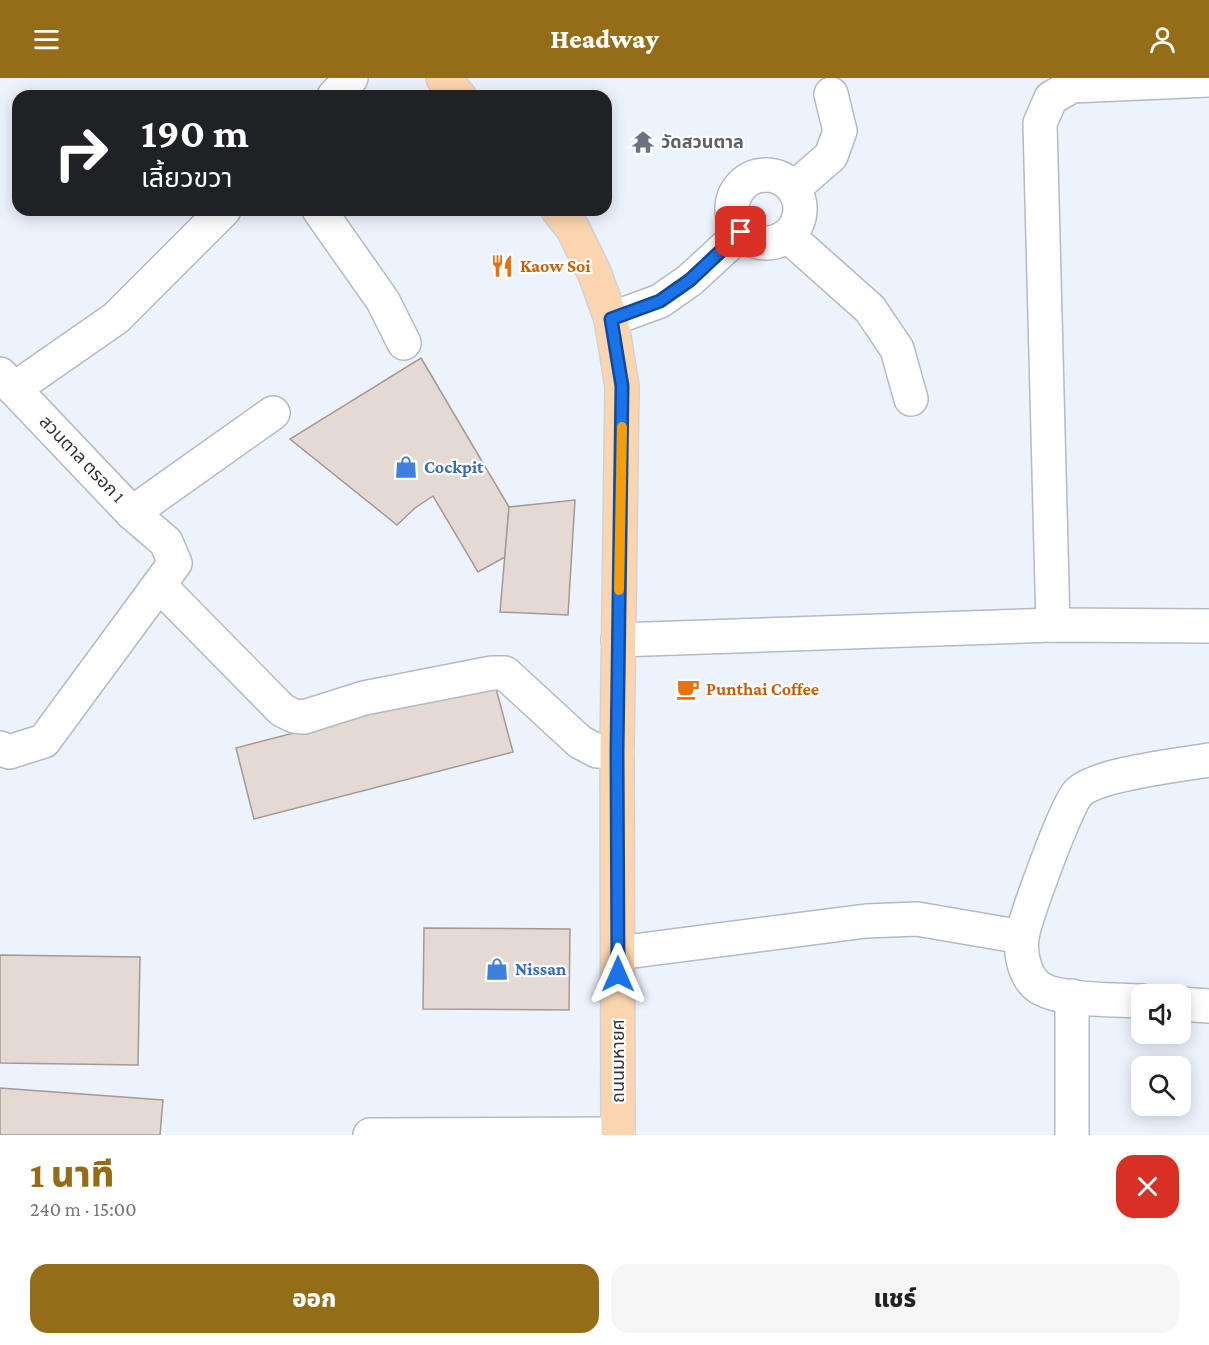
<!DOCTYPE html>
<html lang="th">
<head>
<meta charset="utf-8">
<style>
	:root { --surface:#fff; --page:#f6f6f6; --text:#202124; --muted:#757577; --accent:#956c17 }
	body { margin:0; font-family:"Crimson Pro","Noto Sans Thai",serif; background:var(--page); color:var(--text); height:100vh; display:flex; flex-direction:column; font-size:22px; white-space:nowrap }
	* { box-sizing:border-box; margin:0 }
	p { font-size:20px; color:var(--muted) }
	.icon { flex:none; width:33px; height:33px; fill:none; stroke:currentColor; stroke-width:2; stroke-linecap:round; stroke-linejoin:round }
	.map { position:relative; height:1057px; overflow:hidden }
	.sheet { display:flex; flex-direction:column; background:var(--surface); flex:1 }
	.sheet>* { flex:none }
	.banner { position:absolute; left:12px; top:12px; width:600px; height:126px; border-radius:18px; box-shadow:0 3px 15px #0003; background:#202124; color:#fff; overflow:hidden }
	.fabs { position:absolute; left:1131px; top:906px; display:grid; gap:12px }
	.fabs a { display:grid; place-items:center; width:60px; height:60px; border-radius:12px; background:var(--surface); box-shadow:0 3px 15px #0003; font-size:30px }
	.pin { position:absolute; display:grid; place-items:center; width:51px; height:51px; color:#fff; margin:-26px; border-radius:12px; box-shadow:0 3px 9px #0006 }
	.me { position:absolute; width:66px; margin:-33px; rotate:0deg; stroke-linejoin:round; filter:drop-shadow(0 0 4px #0008) }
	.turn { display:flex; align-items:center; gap:21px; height:126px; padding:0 30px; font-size:27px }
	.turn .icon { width:78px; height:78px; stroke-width:2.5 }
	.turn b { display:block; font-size:42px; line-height:51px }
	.round { display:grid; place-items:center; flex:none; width:63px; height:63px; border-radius:18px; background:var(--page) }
	.overview { display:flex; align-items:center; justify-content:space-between; height:102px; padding:0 30px }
	h1 { font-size:36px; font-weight:800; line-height:45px; color:var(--accent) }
	.action { display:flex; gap:12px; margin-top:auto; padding:12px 30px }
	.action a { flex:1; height:69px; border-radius:18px; background:var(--accent); color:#fff; font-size:24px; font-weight:800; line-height:69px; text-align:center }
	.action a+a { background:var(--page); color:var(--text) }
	header { display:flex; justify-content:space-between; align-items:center; height:78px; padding:0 30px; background:var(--accent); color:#fff; font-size:27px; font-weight:800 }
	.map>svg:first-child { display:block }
	.building { fill:#e4dad3; stroke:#a39a93; stroke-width:1.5 }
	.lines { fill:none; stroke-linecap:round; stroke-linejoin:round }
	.minor-casing { stroke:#b4bac3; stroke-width:36 }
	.major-casing { stroke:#d2d2d3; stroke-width:36 }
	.minor { stroke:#fff; stroke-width:33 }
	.major { stroke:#fad5af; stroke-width:33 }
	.route-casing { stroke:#114b97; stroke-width:15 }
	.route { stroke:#1a73e8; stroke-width:10 }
	.slow { stroke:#f59e0b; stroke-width:10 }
	.labels { text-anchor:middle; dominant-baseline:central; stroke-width:4.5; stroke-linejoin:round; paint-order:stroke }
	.worship-label { font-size:18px; font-weight:bold; fill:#5b616d; stroke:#fff; text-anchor:start }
	.food-label { font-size:18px; font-weight:bold; fill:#c56008; stroke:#fff; text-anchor:start }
	.street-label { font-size:18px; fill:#323438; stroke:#fff }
	.shop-label { font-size:18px; font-weight:bold; fill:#366cbe; stroke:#fff; text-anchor:start }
</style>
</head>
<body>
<header><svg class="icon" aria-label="menu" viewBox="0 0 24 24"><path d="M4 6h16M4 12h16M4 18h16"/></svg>Headway<svg class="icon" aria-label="person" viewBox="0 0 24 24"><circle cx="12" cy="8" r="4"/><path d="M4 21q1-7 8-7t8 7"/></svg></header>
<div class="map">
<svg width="1209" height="1057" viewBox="0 0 1209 1057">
	<rect width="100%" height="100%" fill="#edf3fd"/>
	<!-- building -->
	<g class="building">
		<polygon points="421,280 509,429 505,479 478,494 433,418 415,430 397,447 290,361"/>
		<polygon points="575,422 568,537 500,534 509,429"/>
		<polygon points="494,603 513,674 254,741 236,670"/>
		<polygon points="424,850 570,851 569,932 423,931"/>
		<polygon points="0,877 140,879 138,987 0,985"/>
		<polygon points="0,1010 163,1022 160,1057 0,1057"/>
	</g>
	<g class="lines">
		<!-- minor casing -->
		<g class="minor-casing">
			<g id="minor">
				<polyline points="334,18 351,0"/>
				<circle cx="766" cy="131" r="34"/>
				<polyline points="794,110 831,78 840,53 831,16"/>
				<polyline points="319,132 383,223 404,265"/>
				<polyline points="788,158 870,231 897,271 911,321"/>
				<polyline points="611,241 660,223 690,202 741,155"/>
				<polyline points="0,296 132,435 166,464 175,485 44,663 9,674 0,670"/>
				<polyline points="14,311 116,240 224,132"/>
				<polyline points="132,435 273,335"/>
				<polyline points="159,507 282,632 294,638 304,639 364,620 492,595 505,595 580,664 597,673 617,674"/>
				<polyline points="1053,547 1040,45 1051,20 1072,8 1209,2"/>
				<polyline points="618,562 1053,547 1209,548"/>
				<polyline points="618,875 866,843 917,841 1022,859"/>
				<path d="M1142,923c-26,-2 -90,1 -107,-17 -11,-11 -15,-31 -13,-47 3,-18 44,-132 56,-144 18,-19 102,-28 131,-33"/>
				<polyline points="1180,926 1209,928"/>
				<polyline points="370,1057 618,1056"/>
				<polyline points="1072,1057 1072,918"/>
			</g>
		</g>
		<!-- major casing -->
		<g class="major-casing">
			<g id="major">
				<polyline points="443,0 459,18"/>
				<polyline points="558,132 573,151 594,194 611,241 622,308 617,674 618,1057"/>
			</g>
		</g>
		<!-- minor -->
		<use href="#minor" class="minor"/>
		<!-- major -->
		<use href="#major" class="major"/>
	</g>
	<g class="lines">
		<!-- route casing -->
		<g class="route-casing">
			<polyline id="route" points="618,896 617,674 622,308 611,241 660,223 690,202 741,154"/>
		</g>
		<!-- route -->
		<use href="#route" class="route"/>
		<!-- slow -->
		<polyline class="slow" points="619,512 622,349"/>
	</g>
	<!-- icons -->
	<defs>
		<g id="temple-bare" transform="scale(1.8)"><path d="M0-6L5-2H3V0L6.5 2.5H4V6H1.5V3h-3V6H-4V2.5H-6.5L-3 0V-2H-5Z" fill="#6b7280" stroke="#fff" stroke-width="2.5" paint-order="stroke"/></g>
		<g id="restaurant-bare" transform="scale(1.8)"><path d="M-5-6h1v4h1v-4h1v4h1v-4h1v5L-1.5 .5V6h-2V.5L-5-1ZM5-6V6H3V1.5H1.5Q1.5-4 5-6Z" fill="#e8710a" stroke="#fff" stroke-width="2.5" paint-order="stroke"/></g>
		<g id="shop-bare" transform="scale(1.8)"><path d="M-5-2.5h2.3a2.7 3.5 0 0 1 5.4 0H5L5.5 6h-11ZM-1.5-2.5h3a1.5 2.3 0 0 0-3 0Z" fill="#3f7fe0" stroke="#fff" stroke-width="2.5" paint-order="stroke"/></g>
		<g id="cafe-bare" transform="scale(1.8)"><path d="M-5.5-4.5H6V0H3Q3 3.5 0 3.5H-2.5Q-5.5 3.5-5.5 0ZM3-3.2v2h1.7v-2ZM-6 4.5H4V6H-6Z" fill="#e8710a" stroke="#fff" stroke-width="2.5" paint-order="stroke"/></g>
	</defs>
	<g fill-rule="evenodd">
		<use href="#temple-bare" x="643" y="64"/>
		<use href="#restaurant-bare" x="502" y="188"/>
		<use href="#shop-bare" x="406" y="389"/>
		<use href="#cafe-bare" x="688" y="611"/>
		<use href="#shop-bare" x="497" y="891"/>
	</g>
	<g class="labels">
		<!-- worship labels -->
		<g class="worship-label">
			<text x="661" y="64">วัดสวนตาล</text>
		</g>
		<!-- food labels -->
		<g class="food-label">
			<text x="520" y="188">Kaow Soi</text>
			<text x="706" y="611">Punthai Coffee</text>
		</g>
		<!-- street labels -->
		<g class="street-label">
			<text transform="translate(82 381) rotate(46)">สวนตาล ตรอก 1</text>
			<text transform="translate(618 983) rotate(-90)">ถนนมหายศ</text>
		</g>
		<!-- shop labels -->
		<g class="shop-label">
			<text x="424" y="389">Cockpit</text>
			<text x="515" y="891">Nissan</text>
		</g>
	</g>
</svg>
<div class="fabs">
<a><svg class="icon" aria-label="sound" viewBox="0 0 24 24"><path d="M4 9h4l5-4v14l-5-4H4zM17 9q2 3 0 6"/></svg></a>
<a><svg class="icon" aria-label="search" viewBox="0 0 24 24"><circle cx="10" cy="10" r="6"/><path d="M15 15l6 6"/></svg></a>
</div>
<div class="pin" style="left:741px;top:154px;background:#d93025"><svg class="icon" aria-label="arrive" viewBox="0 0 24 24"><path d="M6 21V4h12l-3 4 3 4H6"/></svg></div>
<svg class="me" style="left:618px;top:896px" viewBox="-20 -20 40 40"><path d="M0-17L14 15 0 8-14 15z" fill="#1a73e8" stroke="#fff" stroke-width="4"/></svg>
<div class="banner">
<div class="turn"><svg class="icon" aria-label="right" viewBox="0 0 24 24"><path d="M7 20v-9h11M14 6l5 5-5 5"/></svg><div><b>190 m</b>เลี้ยวขวา</div></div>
</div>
</div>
<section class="sheet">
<div class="overview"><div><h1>1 นาที</h1><p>240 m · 15:00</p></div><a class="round" style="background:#d93025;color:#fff"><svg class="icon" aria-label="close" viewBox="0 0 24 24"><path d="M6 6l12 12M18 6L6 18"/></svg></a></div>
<div class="action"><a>ออก</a><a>แชร์</a></div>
</section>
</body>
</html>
